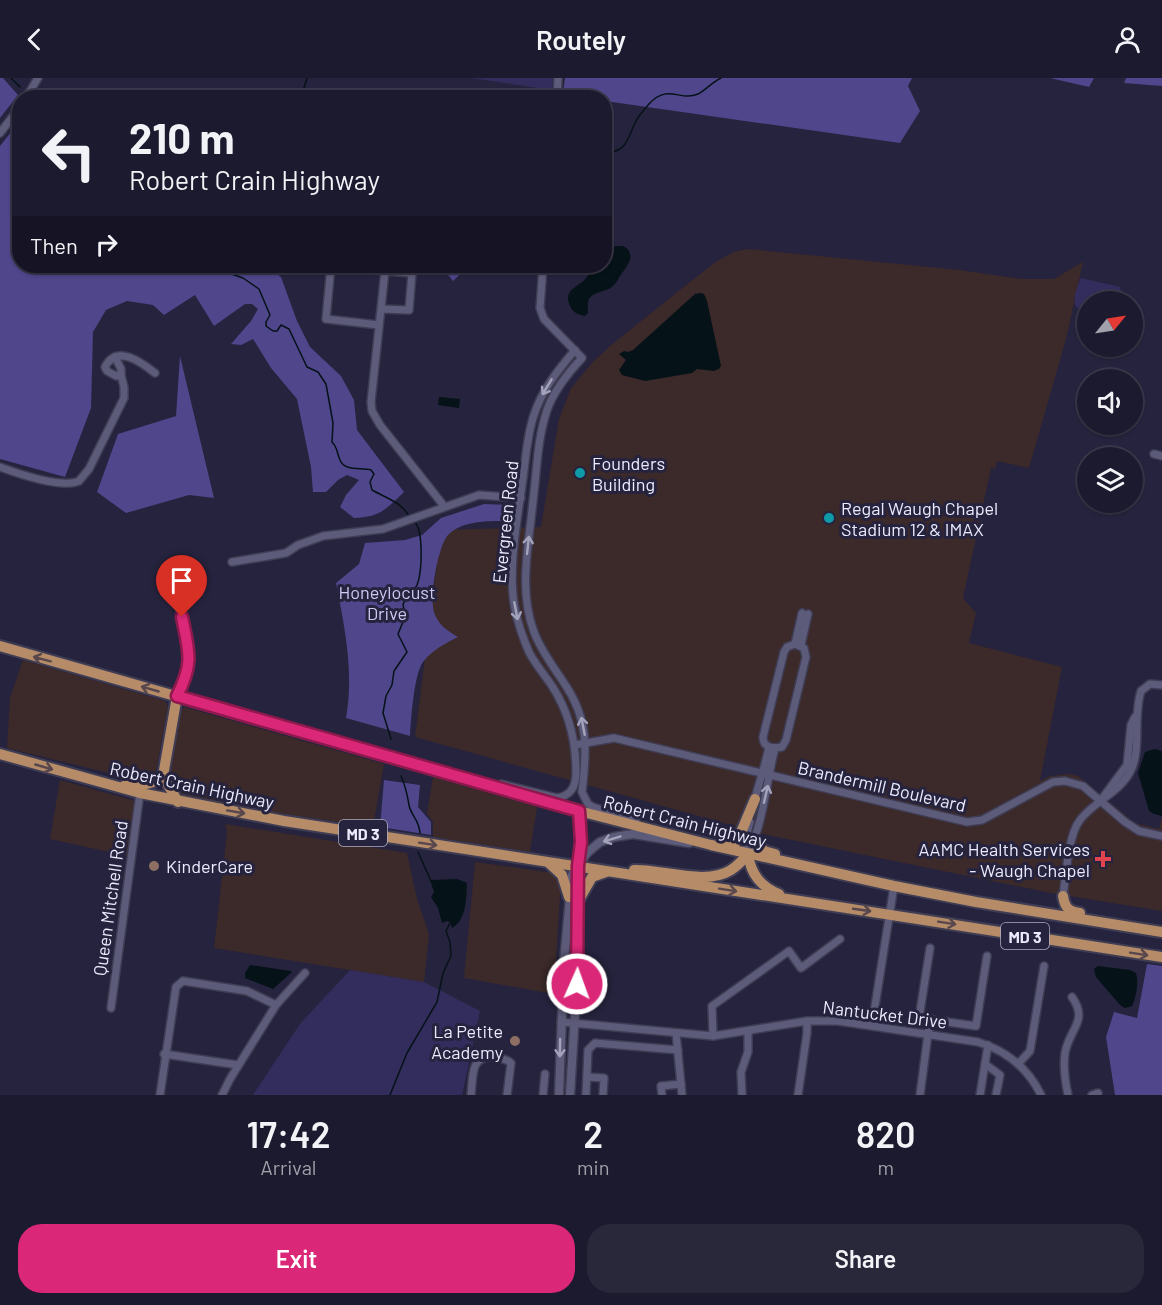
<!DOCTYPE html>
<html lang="en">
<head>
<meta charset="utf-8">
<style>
	:root { --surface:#1c1a2e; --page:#29273a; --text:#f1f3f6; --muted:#a0a1aa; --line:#3a384a; --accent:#db2777 }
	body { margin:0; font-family:Barlow,sans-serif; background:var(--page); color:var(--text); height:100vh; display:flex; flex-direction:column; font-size:22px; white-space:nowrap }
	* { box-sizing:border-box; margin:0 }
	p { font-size:20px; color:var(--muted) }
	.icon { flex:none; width:33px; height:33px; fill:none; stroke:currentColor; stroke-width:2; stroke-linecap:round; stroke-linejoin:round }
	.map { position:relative; height:1017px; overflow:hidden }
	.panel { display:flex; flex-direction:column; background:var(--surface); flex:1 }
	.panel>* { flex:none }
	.hud { position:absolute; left:12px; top:12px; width:600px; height:183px; border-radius:24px; box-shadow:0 2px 4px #0004,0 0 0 2px var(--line); background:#1c1a2e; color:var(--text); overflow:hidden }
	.needle { width:39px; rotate:60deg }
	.tools { position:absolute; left:1077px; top:213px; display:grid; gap:12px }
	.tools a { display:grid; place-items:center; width:66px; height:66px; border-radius:50%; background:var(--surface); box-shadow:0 2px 4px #0004,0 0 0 2px var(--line); font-size:30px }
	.pin { position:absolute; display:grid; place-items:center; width:51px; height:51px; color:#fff; margin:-62px -26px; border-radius:50% 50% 50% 0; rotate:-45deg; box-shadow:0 0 6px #0007 }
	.pin .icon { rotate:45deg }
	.me { position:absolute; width:66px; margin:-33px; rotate:2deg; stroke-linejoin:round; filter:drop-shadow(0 0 4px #0008) }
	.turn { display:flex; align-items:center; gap:21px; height:126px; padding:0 18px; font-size:27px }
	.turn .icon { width:78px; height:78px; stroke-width:2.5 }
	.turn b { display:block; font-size:42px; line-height:51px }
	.then { display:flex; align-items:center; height:57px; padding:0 18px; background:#0003; gap:12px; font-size:22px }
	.eta { display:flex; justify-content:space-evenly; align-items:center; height:102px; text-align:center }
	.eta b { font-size:36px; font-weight:600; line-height:42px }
	.button { display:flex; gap:12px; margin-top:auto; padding:12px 18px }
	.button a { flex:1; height:69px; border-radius:24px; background:var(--accent); color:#fff; font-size:24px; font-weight:600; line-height:69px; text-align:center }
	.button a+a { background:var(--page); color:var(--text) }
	header { display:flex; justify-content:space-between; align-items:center; height:78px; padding:0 18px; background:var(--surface); font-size:27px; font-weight:600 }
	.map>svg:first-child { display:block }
	.commercial { fill:#3c292a }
	.green { fill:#332d5d }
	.forest { fill:#4f468b }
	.water { fill:#051217 }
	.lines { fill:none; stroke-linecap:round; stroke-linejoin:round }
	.stream { stroke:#051217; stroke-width:1.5 }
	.minor-casing { stroke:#3f3d54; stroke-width:10 }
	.tertiary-casing { stroke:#3f3d54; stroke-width:11 }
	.trunk-casing { stroke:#3f3d54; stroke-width:14 }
	.minor { stroke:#5d5b7a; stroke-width:7 }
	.tertiary { stroke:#5d5b7a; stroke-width:8 }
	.trunk { stroke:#b58b68; stroke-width:10 }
	.oneway { stroke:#a4a3bc }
	.oneway2 { stroke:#58474d }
	.route-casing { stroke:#8e194d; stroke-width:15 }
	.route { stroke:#db2777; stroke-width:10 }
	.culture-dot { fill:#0f9aa8; stroke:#26233e; stroke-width:2 }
	.health-dot { fill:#e0444e; stroke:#26233e; stroke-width:2 }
	.education-dot { fill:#8d6e63; stroke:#26233e; stroke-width:2 }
	.labels { text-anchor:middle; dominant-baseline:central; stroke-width:6; stroke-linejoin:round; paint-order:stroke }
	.shield { fill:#26233e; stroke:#b0afc4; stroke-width:1.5 }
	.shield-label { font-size:16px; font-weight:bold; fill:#ebebfd }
	.poi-label { font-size:18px; fill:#ebebfd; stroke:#26233e; text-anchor:start }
	.street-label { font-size:18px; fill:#ebebfd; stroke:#26233e }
	.park-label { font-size:18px; fill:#cccaf3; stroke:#26233e }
</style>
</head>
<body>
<header><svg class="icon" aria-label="back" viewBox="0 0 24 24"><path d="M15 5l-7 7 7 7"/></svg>Routely<svg class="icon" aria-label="person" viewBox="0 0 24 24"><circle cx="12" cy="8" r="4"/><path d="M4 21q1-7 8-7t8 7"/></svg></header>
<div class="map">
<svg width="1162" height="1017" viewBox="0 0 1162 1017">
	<rect width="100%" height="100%" fill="#26233e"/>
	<!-- commercial -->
	<g class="commercial">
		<polygon points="748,171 959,192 1022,201 1054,201 1083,184 1066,261 1029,390 997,383 995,391 991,390 963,520 976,535 969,565 1062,589 1040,703 1050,698 1069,696 1078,698 1135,745 1159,751 1162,740 1162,833 1051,815 767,757 415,659 441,452 541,449 559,341 571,310 593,284 610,268 690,204 717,183 734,174"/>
		<polygon points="23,582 165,623 168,628 155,699 151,704 133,701 7,670 10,620"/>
		<polygon points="184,629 384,686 373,749 264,733 178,716 168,702 179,636"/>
		<polygon points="433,699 537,729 530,774 433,759 433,744 427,736"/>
		<polygon points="60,702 135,723 127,778 50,761"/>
		<polygon points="225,746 407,775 417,821 429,856 424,904 214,870 227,754"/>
		<polygon points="475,784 554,795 561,802 554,916 464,900"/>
	</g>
	<!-- green -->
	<g class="green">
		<polygon points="471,0 553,0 552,12"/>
		<path d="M1081,200l39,9 1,5 -6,2 -1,7 -26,1 -1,9 -11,-4c-4,-9 1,-20 5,-29z"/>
		<polygon points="350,892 424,904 480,933 462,1017 253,1017 300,946"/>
	</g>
	<!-- forest -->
	<g class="forest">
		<polygon points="0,0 3,0 18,17 0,40"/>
		<polygon points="565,0 912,0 908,8 920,33 900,65 612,24 605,23 604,20 586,19 563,15"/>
		<polygon points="1050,0 1094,0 1089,9"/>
		<polygon points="1126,0 1162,0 1162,8 1124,5"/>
		<path d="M19,44l1,144h246l15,11 16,44 13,26 31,29 13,24 3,30 47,62c-19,18 -24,25 -50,26l-14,-11 6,-12 13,-15 -12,-5 -9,5 -12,12h-13l-2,-25 -14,-68 -26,-31 -18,-29 -12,6 -10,-1 20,-23 7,-12 -6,-5h-7l-31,22 -19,-31 -31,20 -11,-10 -26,-4 -21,9 -13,22 -2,76 -26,69 -65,-18v-313z"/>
		<polygon points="441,188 469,188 453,203"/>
		<polygon points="180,278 214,420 189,417 126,435 97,414 118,356 176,338"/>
		<path d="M484,426l25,1 -1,16c-18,0 -44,-1 -59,13 -11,10 -21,67 -14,81 5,11 13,16 23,22 -12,6 -26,13 -35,25 -9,12 -12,57 -13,74l-64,-18c8,-46 -1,-89 -10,-135l23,-19 6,-21 40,-3 17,-5 19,-17z"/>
		<polygon points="384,702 420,707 418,729 431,744 431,757 380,749"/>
		<polygon points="1147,886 1162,888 1162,1017 1115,1017 1106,959 1114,934 1137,940"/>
	</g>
	<!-- water -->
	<g class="water">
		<path d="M623,168c14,7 5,19 -1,27 -3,4 -5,9 -8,12 -7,8 -19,5 -25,14 -2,4 -1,10 -1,14l-3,3c-6,-1 -13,-4 -15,-10 -9,-20 16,-19 19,-34l-6,-6h21l1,-19z"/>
		<polygon points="700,215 704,216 707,223 721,288 719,291 714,293 697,291 692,295 645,303 622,297 619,292 626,282 619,276 624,273 628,274 633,272 695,216"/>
		<polygon points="439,319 460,321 459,330 438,327"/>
		<polygon points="1155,671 1162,673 1162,738 1154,736 1149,733 1138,695 1145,674"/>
		<path d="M457,801l10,4c-1,16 0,36 -15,45l-2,-6 -3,-1 -5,2 -4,-15 -7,-11 3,-5 -4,-12z"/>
		<polygon points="250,887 291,893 292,894 273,911 245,900 245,895"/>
		<path d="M1098,888l32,4 6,3c3,10 0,24 -4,33l-7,2 -5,-3 -24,-28 -2,-8z"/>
	</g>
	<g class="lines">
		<!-- stream -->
		<g class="stream">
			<polyline points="11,0 20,9"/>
			<polyline points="301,20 307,0"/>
			<path d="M604,75c23,-1 23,-13 31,-30 3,-7 9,-13 14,-19 19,-21 31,-2 49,-10 8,-4 14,-12 23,-16"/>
			<path d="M221,188l2,5 20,7 16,11 11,26 -4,7v4l7,5h4l4,-6 8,4 18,38 11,5 8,12 7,39 -1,19c6,6 5,12 8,18 5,12 21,7 31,10l3,4 -4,8 2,8c14,8 29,12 37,26"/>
			<path d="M391,661l-8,-26 3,-17 6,-11 2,-14 13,-19 -9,-18 7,-17 -2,-13c4,-7 10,-12 14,-19 5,-12 7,-55 -3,-64"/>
			<path d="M401,698c5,11 6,18 8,29 2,11 10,14 11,28"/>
			<polyline points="418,774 431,803"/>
			<polyline points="390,1017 407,975 437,924 443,895 451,878 450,864 446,853 450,845"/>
		</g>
		<!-- minor casing -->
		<g class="minor-casing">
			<g id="minor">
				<polyline points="26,20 38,0"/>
				<polyline points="557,20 558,0"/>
				<polyline points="0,55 20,29"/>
				<path d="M543,188l-3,42 4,11 38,39c-14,15 -28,32 -35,52 -10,30 -10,60 -14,91 -4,43 -15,89 1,131 7,19 19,34 30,51 25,36 23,67 18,109l6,12 5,3 43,14"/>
				<polyline points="381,231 409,232 412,195 385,193 371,324 372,333 380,347 444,428"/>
				<polyline points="379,247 326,241 331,188 385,193"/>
				<polyline points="115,279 121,291 121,297"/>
				<polyline points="1154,376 1162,378"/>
				<path d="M0,389c19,7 61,22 79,14l10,-12 35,-71v-11l-3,-12 -5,1 -9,-5 -2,-4c12,-23 36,-5 50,6"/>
				<polyline points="232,484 286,475 298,467 323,458 383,451 479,417 521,420"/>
				<polyline points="172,494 190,579 184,605 177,618"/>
				<path d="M795,566l9,4 2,9 -20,83 -4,7c-9,2 -19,1 -19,-10l21,-85 3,-5z"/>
				<polyline points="795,566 802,535"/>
				<polyline points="801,567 808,536"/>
				<polyline points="575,667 614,660 967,744 982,742 1053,704 1065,703 1083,708 1125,744 1139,753 1162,758"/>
				<path d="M501,706l56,14c15,-3 19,-12 19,-26 0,-32 -7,-60 -24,-86 -8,-12 -17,-22 -23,-34 -6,-14 -11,-28 -14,-43 -8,-38 3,-93 8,-131 3,-21 4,-43 11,-63 8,-25 24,-45 41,-65"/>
				<polyline points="1101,722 1127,687 1131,647 1135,639"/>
				<path d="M754,724c5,-19 11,-36 15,-55"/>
				<polyline points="748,776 745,763 750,744"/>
				<path d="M748,776c16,-33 18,-71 27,-106"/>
				<path d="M1063,818c3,-20 5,-61 17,-76 15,-20 42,-28 52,-52 9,-21 1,-52 9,-77l9,-7 12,1"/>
				<polyline points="930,870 919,940 976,948 987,878"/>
				<polyline points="111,930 140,715"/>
				<path d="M561,944l152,14 94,-15h31l140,21c29,9 50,26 63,53"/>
				<polyline points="872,947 894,808"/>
				<polyline points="676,955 682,1017"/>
				<polyline points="713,958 712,928 789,873 801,890 840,861"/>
				<polyline points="164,976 238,987"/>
				<polyline points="1019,985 1030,973 1044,888"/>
				<polyline points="985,986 1000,997 996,1017"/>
				<polyline points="587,999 604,1000 603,1017"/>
				<polyline points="160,1017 176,909 183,903 247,913 276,927"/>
				<polyline points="222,1017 230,1001 276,927 305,895"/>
				<path d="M471,1017c2,-16 -1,-40 21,-38 7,1 13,1 19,6l-4,32"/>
				<polyline points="543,1017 545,996"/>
				<polyline points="586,1017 588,972 595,965 678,972"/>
				<polyline points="662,1017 661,1008 681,1006"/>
				<polyline points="742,1017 741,994 748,974 748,953"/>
				<polyline points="798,1017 807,955 807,943"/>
				<polyline points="920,1017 930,941"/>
				<polyline points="980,1017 988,967"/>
				<path d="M1068,1017c-3,-14 -5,-28 -3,-42 4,-24 24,-32 7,-56"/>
				<polyline points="1092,1017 1098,1015"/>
			</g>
		</g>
		<!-- tertiary casing -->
		<g class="tertiary-casing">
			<g id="tertiary">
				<polyline points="559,1017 564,884 572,797 587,775 600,764 614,759 633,756 689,765"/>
				<polyline points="570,1017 578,887 578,788 581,763 579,733"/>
			</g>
		</g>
		<!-- trunk casing -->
		<g class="trunk-casing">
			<g id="trunk">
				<polyline points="0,568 579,733 711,767 894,808 976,824 1162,854"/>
				<polyline points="177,618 163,698 178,724"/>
				<polyline points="0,676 140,715 284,743 1162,879"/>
				<path d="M124,708c14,-2 28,0 39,-10"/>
				<polyline points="755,761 764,773 775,776"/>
				<polyline points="721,767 735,765 739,759 755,721"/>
				<path d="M748,776c3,20 12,32 31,40"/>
				<polyline points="549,785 562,797 569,819"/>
				<path d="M634,792c29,-1 72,16 97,0 6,-4 12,-10 17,-16"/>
				<path d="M1063,818c2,12 5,15 17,17"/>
				<polyline points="580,820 592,799 606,794"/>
			</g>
		</g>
		<!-- minor -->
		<use href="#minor" class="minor"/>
		<!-- tertiary -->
		<use href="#tertiary" class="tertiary"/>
		<!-- trunk -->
		<use href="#trunk" class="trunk"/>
	</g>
	<!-- one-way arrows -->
	<defs><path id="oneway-shaft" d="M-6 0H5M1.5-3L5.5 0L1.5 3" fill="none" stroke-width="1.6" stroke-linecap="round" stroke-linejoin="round" transform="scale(1.5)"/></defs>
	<g class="oneway">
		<use href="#oneway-shaft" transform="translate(547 309) rotate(121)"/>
		<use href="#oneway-shaft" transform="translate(528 467) rotate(-84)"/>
		<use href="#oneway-shaft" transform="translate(516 533) rotate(79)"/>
		<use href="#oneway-shaft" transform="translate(583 648) rotate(-101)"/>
		<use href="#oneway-shaft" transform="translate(766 716) rotate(-77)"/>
		<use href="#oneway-shaft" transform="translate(612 761) rotate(163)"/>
		<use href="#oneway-shaft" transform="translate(560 970) rotate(91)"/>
	</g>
	<g class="oneway2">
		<use href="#oneway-shaft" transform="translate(42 581) rotate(-165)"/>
		<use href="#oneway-shaft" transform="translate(150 611) rotate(-164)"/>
		<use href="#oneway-shaft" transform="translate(44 689) rotate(16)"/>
		<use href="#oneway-shaft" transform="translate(236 734) rotate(10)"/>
		<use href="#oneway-shaft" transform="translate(428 766) rotate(9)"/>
		<use href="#oneway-shaft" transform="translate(728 812) rotate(9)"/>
		<use href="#oneway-shaft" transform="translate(862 832) rotate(8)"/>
		<use href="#oneway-shaft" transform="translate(947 845) rotate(9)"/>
		<use href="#oneway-shaft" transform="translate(1139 876) rotate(9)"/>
	</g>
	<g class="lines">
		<!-- route casing -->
		<g class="route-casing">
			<path id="route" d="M182,539c7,35 12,46 -5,79l402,115 2,31 -3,24 -1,118"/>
		</g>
		<!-- route -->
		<use href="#route" class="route"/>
	</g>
	<!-- markers -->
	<g class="culture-dot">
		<circle cx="580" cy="395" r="6"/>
		<circle cx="829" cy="440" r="6"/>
	</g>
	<path class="health-dot" d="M1100 772h6v6h6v6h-6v6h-6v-6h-6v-6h6z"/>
	<g class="education-dot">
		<circle cx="154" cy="788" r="6"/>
		<circle cx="515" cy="963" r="6"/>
	</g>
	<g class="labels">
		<!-- shield labels -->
		<g class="shield">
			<rect x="339" y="742" width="48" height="26" rx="4.5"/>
			<rect x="1001" y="845" width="48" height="26" rx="4.5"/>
		</g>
		<g class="shield-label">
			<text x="363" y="755">MD 3</text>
			<text x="1025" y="858">MD 3</text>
		</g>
		<!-- poi labels -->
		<g class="poi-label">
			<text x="592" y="385">Founders<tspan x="592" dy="21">Building</tspan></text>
			<text x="841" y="430">Regal Waugh Chapel<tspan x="841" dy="21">Stadium 12 &amp; IMAX</tspan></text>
			<text x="1090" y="771" text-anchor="end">AAMC Health Services<tspan x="1090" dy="21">- Waugh Chapel</tspan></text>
			<text x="166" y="788">KinderCare</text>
			<text x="503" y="953" text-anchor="end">La Petite<tspan x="503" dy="21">Academy</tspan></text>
		</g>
		<!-- street labels -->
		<g class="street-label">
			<text transform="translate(505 444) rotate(-84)">Evergreen Road</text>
			<text transform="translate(192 707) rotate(12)">Robert Crain Highway</text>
			<text transform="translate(882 708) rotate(13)">Brandermill Boulevard</text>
			<text transform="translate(685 743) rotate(14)">Robert Crain Highway</text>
			<text transform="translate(110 820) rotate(-82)">Queen Mitchell Road</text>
			<text transform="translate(885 936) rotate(7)">Nantucket Drive</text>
		</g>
		<!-- park labels -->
		<g class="park-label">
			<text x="387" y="514">Honeylocust<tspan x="387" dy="21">Drive</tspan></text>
		</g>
	</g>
</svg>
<div class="tools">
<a><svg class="needle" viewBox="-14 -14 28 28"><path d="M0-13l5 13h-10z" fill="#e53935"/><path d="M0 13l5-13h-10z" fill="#a0a1aa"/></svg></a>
<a><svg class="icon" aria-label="sound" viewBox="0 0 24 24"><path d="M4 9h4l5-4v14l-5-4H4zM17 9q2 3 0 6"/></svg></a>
<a><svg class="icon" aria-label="layers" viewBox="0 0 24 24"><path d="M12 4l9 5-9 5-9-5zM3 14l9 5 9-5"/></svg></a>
</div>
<div class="pin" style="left:182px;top:539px;background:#d93025"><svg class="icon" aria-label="arrive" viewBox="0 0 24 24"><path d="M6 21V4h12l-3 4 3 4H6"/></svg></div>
<svg class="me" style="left:577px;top:906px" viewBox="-20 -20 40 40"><circle r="17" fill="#db2777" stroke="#fff" stroke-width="3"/><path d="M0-11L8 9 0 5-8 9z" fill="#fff"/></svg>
<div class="hud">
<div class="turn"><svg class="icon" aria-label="left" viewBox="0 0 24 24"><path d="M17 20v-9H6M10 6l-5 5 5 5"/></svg><div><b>210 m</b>Robert Crain Highway</div></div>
<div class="then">Then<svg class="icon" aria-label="right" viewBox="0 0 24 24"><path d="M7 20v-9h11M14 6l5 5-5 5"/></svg></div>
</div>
</div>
<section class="panel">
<div class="eta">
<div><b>17:42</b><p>Arrival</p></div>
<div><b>2</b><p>min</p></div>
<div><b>820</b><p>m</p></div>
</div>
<div class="button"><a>Exit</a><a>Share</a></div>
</section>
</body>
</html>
